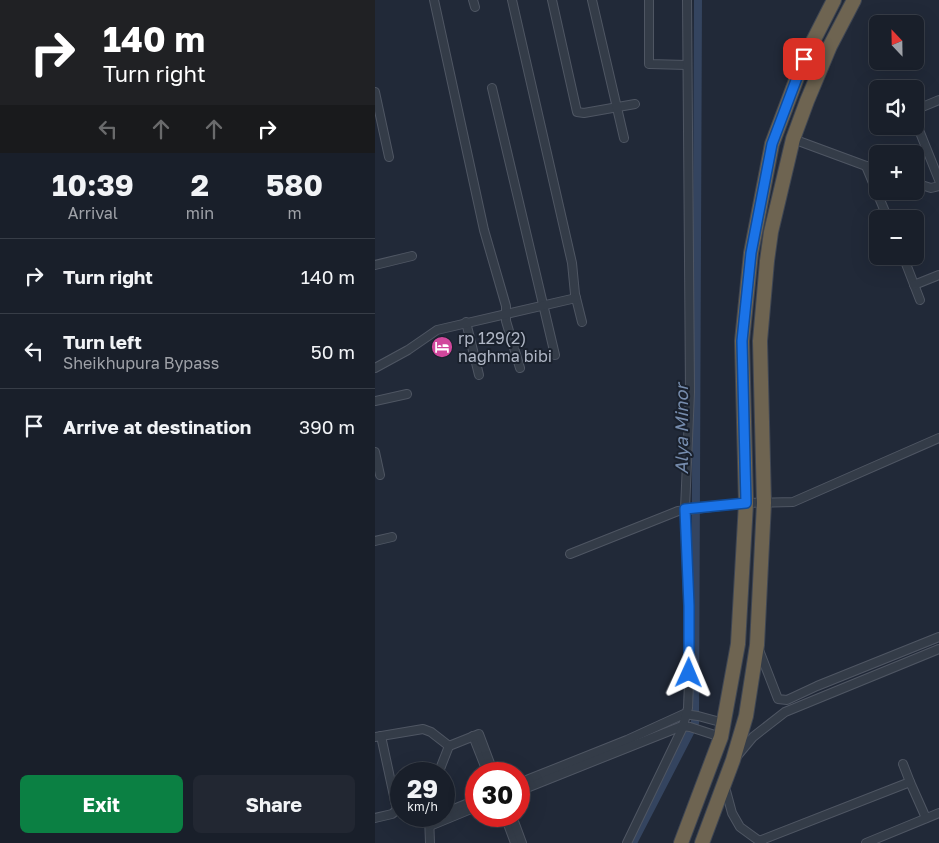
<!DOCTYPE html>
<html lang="en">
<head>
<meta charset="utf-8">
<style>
	:root { --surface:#191f2a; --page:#222732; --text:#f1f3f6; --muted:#9fa2a8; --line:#373d47; --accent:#0b8043 }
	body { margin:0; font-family:"Golos Text",sans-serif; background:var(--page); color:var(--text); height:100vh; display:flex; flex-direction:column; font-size:19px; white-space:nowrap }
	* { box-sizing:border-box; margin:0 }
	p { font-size:16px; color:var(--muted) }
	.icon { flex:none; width:28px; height:28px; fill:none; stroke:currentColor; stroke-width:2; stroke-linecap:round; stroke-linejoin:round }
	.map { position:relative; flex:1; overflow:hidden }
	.drawer { display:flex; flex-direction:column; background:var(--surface); width:375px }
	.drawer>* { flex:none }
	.guide { background:#202124; color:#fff; overflow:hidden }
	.needle { width:32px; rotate:338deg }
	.controls { position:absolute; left:494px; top:15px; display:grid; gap:10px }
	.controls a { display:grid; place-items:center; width:55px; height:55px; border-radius:8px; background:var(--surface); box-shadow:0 5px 20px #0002,0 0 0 1px var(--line); font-size:25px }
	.speed { position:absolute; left:15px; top:762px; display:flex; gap:10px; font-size:25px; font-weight:700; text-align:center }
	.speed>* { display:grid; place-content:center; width:65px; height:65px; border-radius:50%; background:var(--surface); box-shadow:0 5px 20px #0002,0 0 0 1px var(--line); line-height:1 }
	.speed small { font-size:12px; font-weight:400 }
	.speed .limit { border:8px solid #d22; background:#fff; color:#111 }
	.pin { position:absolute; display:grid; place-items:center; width:42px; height:42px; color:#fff; margin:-21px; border-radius:10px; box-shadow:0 2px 8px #0006 }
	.me { position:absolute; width:55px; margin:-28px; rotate:1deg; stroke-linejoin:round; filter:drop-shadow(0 0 4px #0008) }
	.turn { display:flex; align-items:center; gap:18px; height:105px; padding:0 20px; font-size:22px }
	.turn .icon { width:65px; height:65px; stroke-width:2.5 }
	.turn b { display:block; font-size:35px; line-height:42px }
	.lanes { display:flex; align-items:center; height:48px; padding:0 20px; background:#0003; justify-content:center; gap:25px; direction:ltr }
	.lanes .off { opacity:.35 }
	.eta { display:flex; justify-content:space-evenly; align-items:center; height:85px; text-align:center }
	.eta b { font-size:30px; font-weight:700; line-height:35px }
	.cta { display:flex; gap:10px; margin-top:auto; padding:10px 20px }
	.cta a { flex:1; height:58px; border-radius:8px; background:var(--accent); color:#fff; font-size:20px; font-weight:700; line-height:58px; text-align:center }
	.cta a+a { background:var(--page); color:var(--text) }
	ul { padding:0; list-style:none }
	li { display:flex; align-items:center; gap:15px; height:75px; padding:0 20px; border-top:1px solid var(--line) }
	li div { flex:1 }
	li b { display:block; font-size:19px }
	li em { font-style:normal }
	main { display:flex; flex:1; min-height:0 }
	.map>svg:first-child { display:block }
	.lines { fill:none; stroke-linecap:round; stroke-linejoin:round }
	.canal { stroke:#34445f; stroke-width:8 }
	.street-casing { stroke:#4f5663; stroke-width:10 }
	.highway-casing { stroke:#3f4653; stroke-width:16 }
	.street { stroke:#343c48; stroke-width:8 }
	.highway { stroke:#6e6451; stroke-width:14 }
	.route-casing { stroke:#114b97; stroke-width:12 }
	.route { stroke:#1a73e8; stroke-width:9 }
	.labels { text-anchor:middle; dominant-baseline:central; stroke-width:4; stroke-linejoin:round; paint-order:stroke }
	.poi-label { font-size:16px; fill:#afb6c5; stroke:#1a212d; text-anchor:start }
	.water-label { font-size:18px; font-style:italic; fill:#768cad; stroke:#1a212d }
</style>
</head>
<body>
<main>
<section class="drawer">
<div class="guide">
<div class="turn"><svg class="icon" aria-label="right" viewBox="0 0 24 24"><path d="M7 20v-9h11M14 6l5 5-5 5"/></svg><div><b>140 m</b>Turn right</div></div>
<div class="lanes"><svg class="icon off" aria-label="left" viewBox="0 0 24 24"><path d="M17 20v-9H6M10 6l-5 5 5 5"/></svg><svg class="icon off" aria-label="ahead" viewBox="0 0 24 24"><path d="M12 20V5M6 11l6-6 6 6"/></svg><svg class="icon off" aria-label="ahead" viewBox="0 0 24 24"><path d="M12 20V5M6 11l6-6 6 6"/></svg><svg class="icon" aria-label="right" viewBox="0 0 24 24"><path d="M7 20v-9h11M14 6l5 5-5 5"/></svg></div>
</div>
<div class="eta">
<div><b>10:39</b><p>Arrival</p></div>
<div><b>2</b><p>min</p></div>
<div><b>580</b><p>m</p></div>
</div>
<ul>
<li><svg class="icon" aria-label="right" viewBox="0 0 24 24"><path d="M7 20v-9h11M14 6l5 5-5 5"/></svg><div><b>Turn right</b></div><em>140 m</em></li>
<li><svg class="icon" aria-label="left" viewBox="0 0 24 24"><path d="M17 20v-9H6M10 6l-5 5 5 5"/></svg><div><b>Turn left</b><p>Sheikhupura Bypass</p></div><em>50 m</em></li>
<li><svg class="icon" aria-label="arrive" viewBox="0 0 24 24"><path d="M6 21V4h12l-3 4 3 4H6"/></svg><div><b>Arrive at destination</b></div><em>390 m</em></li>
</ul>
<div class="cta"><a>Exit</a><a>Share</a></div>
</section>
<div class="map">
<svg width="564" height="843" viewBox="0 0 564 843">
	<rect width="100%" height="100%" fill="#212938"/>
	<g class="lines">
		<!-- canal -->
		<polyline class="canal" points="258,843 320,723 323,0"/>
		<!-- street casing -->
		<g class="street-casing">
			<g id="street">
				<polyline points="59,0 109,230 131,306 131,321 145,368"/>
				<polyline points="98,0 100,7"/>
				<polyline points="137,0 197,263 200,294 207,322"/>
				<polyline points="177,0 202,112 209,113 260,104"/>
				<polyline points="217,0 249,138"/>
				<polyline points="274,0 274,64 312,65"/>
				<polyline points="117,88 180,355"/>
				<polyline points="0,92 14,157"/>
				<polyline points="540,110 564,100"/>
				<polyline points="540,120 564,180"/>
				<polyline points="418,139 502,170"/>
				<polyline points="491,166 513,219"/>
				<polyline points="540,183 556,188 564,186"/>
				<polyline points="528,256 545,300"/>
				<polyline points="0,265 37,256"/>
				<polyline points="539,285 564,275"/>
				<polyline points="91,322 104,375"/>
				<polyline points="0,368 33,350 62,330 201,298"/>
				<polyline points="0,401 32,394"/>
				<polyline points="0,452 5,475"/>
				<polyline points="0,541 17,537"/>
				<polyline points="195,554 303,511 371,503 418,502 564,438"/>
				<polyline points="384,650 403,699 412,700 442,686 564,637"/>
				<polyline points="98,736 113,774"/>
				<polyline points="0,737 48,729 56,732 74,746"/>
				<polyline points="363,755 378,737 410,712 564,649"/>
				<polyline points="63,774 74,746 104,734 119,774"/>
				<polyline points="535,782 551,818"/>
				<polyline points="144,783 252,740 309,714 323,716 349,723"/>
				<polyline points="350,787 357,813 365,827 387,843"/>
				<polyline points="144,791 307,726 315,727 346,737"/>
				<polyline points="69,813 101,800"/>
				<polyline points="54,816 55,843"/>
				<polyline points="130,816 140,843"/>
				<polyline points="137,816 147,843"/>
				<polyline points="0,818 17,814 22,810 6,736"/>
				<polyline points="55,826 101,807"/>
				<polyline points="384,841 535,782 528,764"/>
				<polyline points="252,843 307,729 313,708 315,656 310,509 315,392 312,0"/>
				<polyline points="491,843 564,813"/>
			</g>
		</g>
		<!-- highway casing -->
		<g class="highway-casing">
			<g id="highway">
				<polyline points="306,843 346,737 363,644 371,503 367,341 376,253 397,144 429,59 459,0"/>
				<polyline points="327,843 358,760 371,716 382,645 389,503 385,341 392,261 396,232 418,139 432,101 455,46 479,0"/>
			</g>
		</g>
		<!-- street -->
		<use href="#street" class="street"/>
		<!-- highway -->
		<use href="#highway" class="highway"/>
	</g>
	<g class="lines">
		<!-- route casing -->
		<g class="route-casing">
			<polyline id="route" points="314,673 314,606 310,509 371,503 367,341 376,253 397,144 429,59"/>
		</g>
		<!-- route -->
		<use href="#route" class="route"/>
	</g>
	<!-- icons -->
	<defs>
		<g id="hotel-disc" transform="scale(1.125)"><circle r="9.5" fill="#d1479c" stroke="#1a212d"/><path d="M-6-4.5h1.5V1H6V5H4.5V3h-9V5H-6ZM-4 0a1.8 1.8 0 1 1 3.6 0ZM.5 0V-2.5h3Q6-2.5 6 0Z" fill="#fff"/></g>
	</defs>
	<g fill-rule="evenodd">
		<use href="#hotel-disc" x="67" y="347"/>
	</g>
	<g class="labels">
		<!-- poi labels -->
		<g class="poi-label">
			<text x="83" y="338">rp 129(2)<tspan x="83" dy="18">naghma bibi</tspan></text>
		</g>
		<!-- water labels -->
		<g class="water-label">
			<text transform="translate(306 429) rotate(-90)">Alya Minor</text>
		</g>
	</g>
</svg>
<div class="controls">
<a><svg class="needle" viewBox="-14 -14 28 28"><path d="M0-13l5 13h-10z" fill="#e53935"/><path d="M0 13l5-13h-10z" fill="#9fa2a8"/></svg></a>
<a><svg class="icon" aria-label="sound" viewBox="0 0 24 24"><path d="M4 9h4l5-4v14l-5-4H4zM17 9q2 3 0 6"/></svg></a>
<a>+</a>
<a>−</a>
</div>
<div class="speed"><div>29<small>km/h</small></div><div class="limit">30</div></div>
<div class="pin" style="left:429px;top:59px;background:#d93025"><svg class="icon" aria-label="arrive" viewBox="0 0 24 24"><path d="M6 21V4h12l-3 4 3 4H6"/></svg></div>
<svg class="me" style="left:314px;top:673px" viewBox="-20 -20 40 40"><path d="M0-17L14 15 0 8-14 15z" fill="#1a73e8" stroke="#fff" stroke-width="4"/></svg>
</div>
</main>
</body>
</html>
